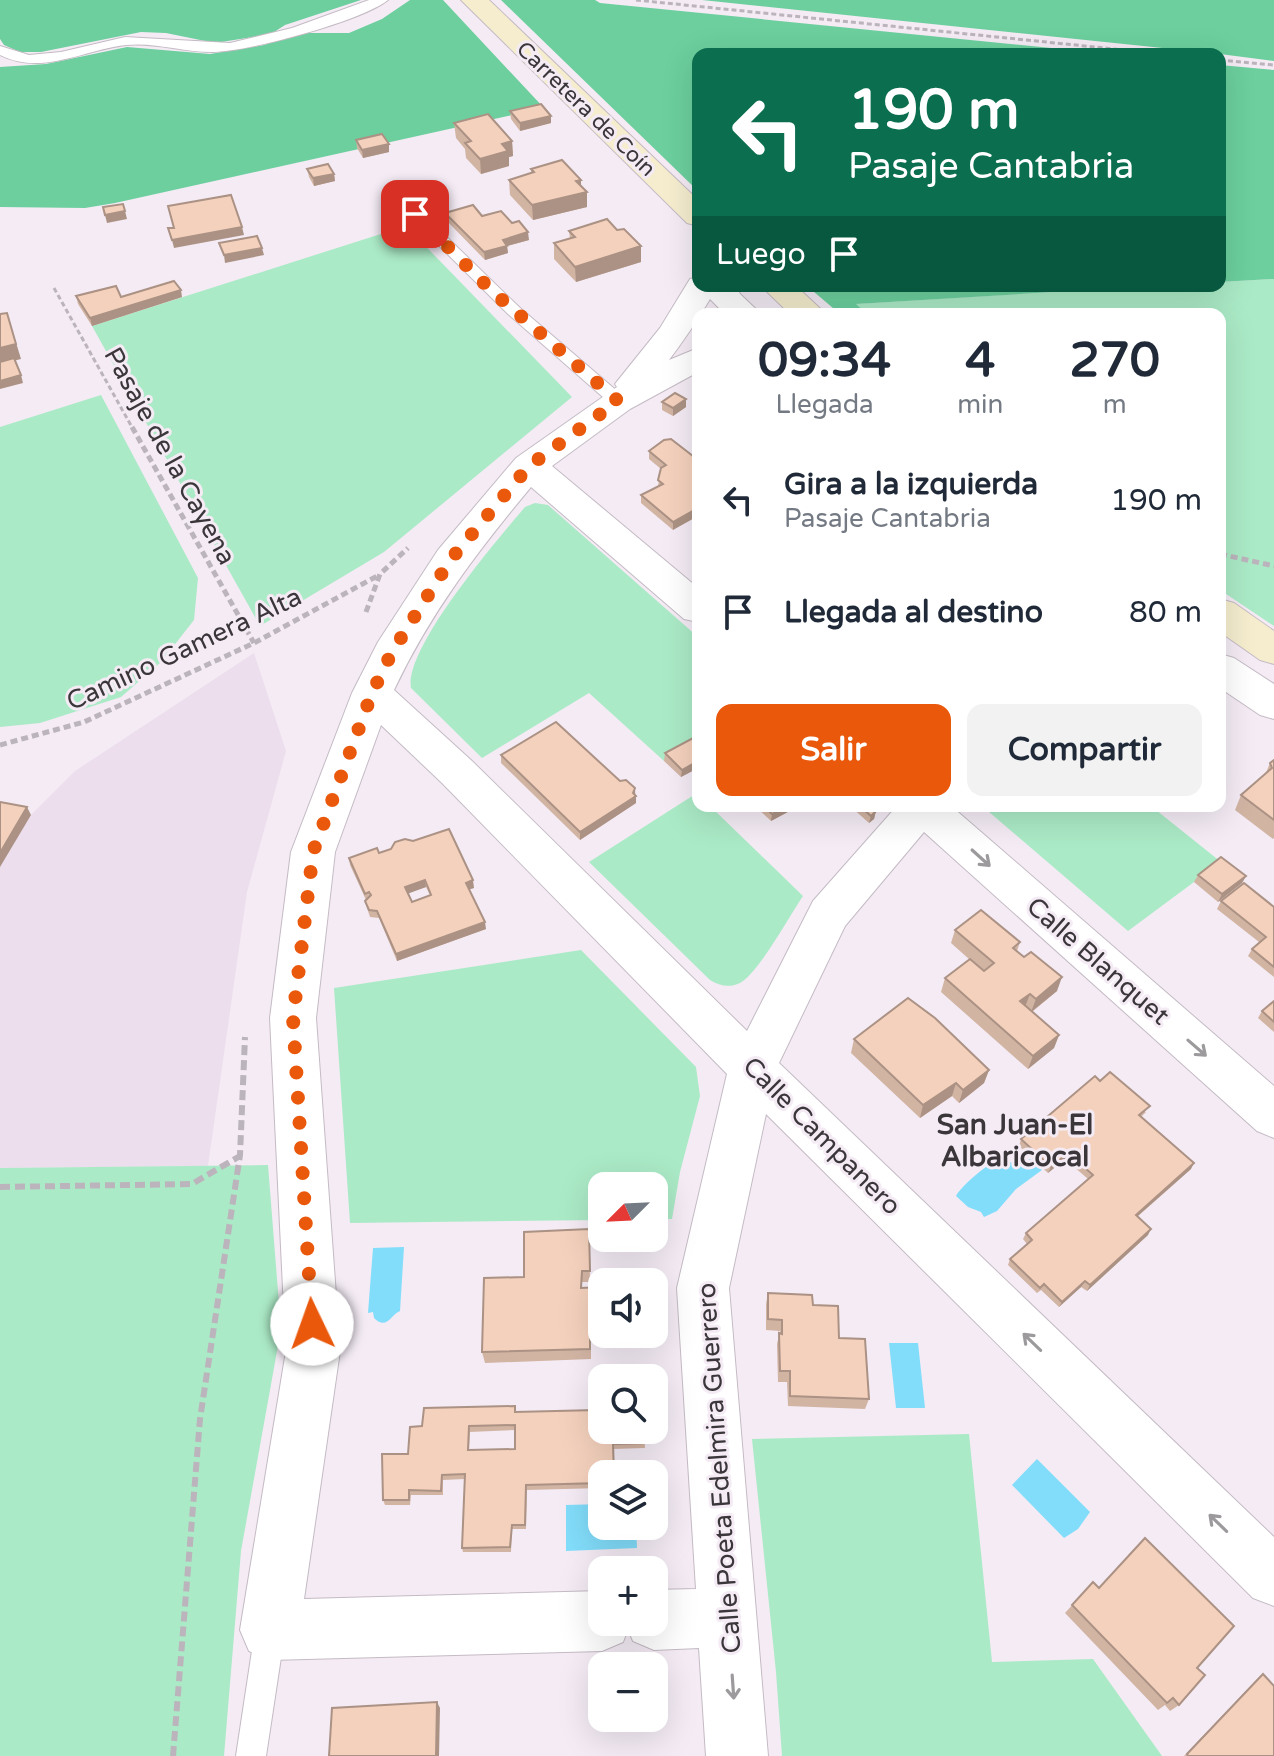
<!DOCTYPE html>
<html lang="es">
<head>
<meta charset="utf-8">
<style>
	:root { --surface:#fff; --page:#f2f2f3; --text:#1f2937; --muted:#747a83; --accent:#ea580c }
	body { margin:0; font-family:"Varela Round",sans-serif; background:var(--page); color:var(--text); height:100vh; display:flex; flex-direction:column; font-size:30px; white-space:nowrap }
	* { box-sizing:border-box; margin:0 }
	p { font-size:26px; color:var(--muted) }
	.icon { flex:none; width:44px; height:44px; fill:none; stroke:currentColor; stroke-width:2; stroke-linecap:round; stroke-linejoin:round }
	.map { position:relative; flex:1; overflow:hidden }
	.side { position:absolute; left:692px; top:308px; width:534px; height:504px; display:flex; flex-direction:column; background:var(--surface); border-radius:16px; box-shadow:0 8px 32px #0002 }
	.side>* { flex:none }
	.top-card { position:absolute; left:692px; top:48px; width:534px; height:244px; border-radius:16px; box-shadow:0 8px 32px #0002; background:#0b6e4f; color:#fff; overflow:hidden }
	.needle { width:52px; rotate:246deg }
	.tools { position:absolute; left:588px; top:1172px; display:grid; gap:16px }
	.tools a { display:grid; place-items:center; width:80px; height:80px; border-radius:16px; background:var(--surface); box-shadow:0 8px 32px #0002; font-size:40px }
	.pin { position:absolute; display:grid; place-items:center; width:68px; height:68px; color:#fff; margin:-34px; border-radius:16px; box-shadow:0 4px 12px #0006 }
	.me { position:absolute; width:88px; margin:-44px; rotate:357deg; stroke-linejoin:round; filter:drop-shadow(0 0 6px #0008) }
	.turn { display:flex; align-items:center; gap:28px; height:168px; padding:0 24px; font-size:36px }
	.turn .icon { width:104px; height:104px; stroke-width:2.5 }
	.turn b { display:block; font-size:56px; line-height:68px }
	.then { display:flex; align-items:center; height:76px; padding:0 24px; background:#0003; gap:16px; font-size:30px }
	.eta { display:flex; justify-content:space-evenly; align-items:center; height:136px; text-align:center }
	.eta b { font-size:48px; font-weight:700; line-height:56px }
	.cta { display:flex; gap:16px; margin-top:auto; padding:16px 24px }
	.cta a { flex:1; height:92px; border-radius:16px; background:var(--accent); color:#fff; font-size:32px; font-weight:700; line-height:92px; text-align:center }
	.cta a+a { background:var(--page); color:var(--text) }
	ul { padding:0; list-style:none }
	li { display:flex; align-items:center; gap:24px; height:112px; padding:0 24px }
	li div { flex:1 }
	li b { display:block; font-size:30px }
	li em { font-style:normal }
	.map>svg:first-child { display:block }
	.built { fill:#ecdeed }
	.green { fill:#abeac6 }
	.forest { fill:#6ccf9d }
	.water { fill:#82ddfa }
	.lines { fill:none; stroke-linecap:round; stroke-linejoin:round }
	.lane-casing { stroke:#c4bbc4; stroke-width:2 }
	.street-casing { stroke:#c4bbc4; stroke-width:2 }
	.secondary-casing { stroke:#c4bbc4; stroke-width:2 }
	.path-far2 { stroke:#bcb4bc; stroke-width:3; stroke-dasharray:5 3; stroke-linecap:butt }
	.path-far1 { stroke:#bcb4bc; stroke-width:5; stroke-dasharray:7 4; stroke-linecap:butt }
	.path { stroke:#bcb4bc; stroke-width:6; stroke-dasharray:10 5; stroke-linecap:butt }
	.lane { fill:#fff; fill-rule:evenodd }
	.street { fill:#fff; fill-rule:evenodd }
	.secondary { fill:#f5edce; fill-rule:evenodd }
	.wall { fill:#d2b4a3; fill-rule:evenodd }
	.shaded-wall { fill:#ab9284 }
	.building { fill:#f4d1bd; stroke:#ab9284; stroke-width:2; fill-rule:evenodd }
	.oneway { stroke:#9c9a9c }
	.route { stroke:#ea580c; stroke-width:14; stroke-dasharray:0 25.2 }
	.labels { text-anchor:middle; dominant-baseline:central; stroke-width:6; stroke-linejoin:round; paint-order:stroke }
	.far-street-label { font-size:22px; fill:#3a363a; stroke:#f4ebf5 }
	.street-label { font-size:26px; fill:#3a363a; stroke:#f4ebf5 }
	.neighbourhood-label { font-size:28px; font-weight:bold; fill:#3a363a; stroke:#f4ebf5 }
</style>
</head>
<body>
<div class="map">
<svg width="1274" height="1756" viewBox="0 0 1274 1756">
	<rect width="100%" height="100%" fill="#f4ebf5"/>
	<!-- built -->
	<polygon class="built" points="254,653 286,751 247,892 208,1166 0,1168 0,809 31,815 75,771"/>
	<!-- green -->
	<g class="green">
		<polygon points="406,226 572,397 384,552 260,626 92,326"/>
		<polygon points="1274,279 1274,626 1220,590 1220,314 867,314 855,304 1152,286 1220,286 1220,282"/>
		<polygon points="101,395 198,578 194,620 161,662 121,697 40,723 0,727 0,427"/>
		<path d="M535,503l13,2 150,132v106l-34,18 -75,-68 -107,65 -71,-70c-7,-40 87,-149 114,-181z"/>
		<path d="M697,793l1,13h12l93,90c-13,19 -45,78 -63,87 -11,5 -20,3 -30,-3l-121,-118z"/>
		<polygon points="982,806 1151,806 1221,862 1128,931"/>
		<polygon points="581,950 696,1067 700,1096 680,1172 672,1219 654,1219 654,1186 602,1186 602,1220 350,1223 334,988"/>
		<polygon points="268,1165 281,1329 241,1551 224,1756 0,1756 0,1168"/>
		<polygon points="969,1434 992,1662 1093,1659 1162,1756 782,1756 776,1672 752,1439"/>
	</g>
	<!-- forest -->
	<g class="forest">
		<polygon points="0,0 361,0 285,25 271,34 215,43 166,33 141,32 41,52 20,52 4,45 0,39"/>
		<polygon points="410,0 443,0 544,108 115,203 85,208 0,207 0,67 46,64 127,47 210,54 264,45 301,33 349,33 382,19"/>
		<polygon points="501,0 595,0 600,3 1112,54 698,54 698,191"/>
		<polygon points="702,0 1274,0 1274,61 1220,54"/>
		<polygon points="1220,65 1274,70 1274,279 1220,282"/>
		<polygon points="807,286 1152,286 856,304 867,314 840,314"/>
	</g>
	<!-- water -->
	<g class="water">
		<path d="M1030,1159l12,11 -26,19 -19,22 -13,6 -3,-5 -13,-5 -12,-11c4,-9 36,-37 45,-36 7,0 12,4 20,5z"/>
		<path d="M404,1247l-4,64c-9,3 -13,20 -26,7l-1,-6 -5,1 5,-65z"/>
		<polygon points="889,1343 918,1343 925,1408 896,1408"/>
		<polygon points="1037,1459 1090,1512 1078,1529 1064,1538 1012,1485"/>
		<polygon points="602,1504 602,1526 636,1526 637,1548 566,1551 566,1505"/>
	</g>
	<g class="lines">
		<!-- lane casing -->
		<g class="lane-casing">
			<g id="lane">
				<path d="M369,0h19c-26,21 -141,52 -176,52 -29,0 -57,-10 -86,-7 -43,5 -84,31 -126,10v-9l29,9 32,-3 64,-15 105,6 62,-15z"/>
				<polygon points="415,209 420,211 519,307 624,397 627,401 624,405 612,405 508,314 410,217 410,211"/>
				<polygon points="270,1616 280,1621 285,1631 266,1756 236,1756 255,1631 260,1621"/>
			</g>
		</g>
		<!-- street casing -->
		<g class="street-casing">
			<g id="street">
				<path d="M698,277v9h38l4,8 21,20h-36l-15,-15c-12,20 -25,40 -41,61l29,-12v24l-68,37 -78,57 146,122v34l-14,-3 -153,-132c-54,65 -100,125 -137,203l78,71 275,270 66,-130 84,-95h54l323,280v52l-17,-7 -333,-299 -79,94 -66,137 495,474v69l-21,-8 -487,-484 -37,174 39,468h-62l-7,-108 -45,2 -21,-9 -5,-12 -5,13 -21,9 -332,9 -21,-9 -9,-21 46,-279 -16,-333 21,-166 61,-159 26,-51 60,-92 78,-92 101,-71 -2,-3 45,-56 30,-49zM381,725l61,58 285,291 -50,214 19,301 -42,1v32h-52v-31l-298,8 36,-248 -24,-333 19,-166z"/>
				<polygon points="1220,654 1234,658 1274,684 1274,719 1260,715 1220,688"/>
			</g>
		</g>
		<!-- secondary casing -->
		<g class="secondary-casing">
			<g id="secondary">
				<polygon points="461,0 489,0 698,200 698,226 687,223"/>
				<polygon points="761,286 796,286 826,314 790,314"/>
				<polygon points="1220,599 1234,603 1274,631 1274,664 1260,660 1220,632"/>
			</g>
		</g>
		<!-- path-far2 -->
		<g class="path-far2">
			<polyline points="636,0 1163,54"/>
			<polyline points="1220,60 1274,65"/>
			<polyline points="54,288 133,429"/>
		</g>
		<!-- path-far1 -->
		<g class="path-far1">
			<polyline points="132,427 254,643"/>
			<polyline points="1220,554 1274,566"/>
			<polyline points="366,612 380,574 408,548"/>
			<polyline points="0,745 84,722 254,643 379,575"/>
		</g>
		<!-- path -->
		<g class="path">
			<polyline points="0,1187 192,1184 240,1156"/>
			<polyline points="173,1756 200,1419 240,1155 245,1037"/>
		</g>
		<!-- lane -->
		<use href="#lane" class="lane"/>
		<!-- street -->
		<use href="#street" class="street"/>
		<!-- secondary -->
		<use href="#secondary" class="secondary"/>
	</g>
	<!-- wall -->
	<g class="wall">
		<polygon points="510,111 551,116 551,123 520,131 511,119"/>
		<polygon points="454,123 512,141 513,156 509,157 509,166 481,174 466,158 465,149 456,138"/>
		<polygon points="356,140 389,152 363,158 357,148"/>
		<polygon points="307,169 334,174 335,181 314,186 309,177"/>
		<polygon points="531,169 581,180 581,186 587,192 587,207 533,220 510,195 509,180 531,173"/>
		<polygon points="445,213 482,216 512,223 529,240 507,246 508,253 485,260 446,220"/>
		<polygon points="617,230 641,246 641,262 576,282 554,259 554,243 570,239 569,231"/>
		<polygon points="76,296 121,297 182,297 92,326 78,304"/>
		<polygon points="686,399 686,407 673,416 662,410 662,402"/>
		<polygon points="649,451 698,460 673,530 641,503 641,495 658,486 661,469 649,459"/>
		<polygon points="698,740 698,768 681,777 664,761 665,753"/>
		<polygon points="501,755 620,781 635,788 636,803 580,840 501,763"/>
		<polygon points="1274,760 1274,838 1273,839 1235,810 1241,795 1265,775 1270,763"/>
		<polygon points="755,806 799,806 771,821"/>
		<polygon points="850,806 877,806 874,819 869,823"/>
		<path d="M379,853l95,35 -5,1 17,40 -89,32 -18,-43 -9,-1 -3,-9 -2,-7 1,-1 -16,-35 -1,-7zM426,887l4,8 -18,7 -4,-9z"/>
		<polygon points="1198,875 1246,876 1242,883 1218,902 1194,882"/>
		<polygon points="1221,901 1274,907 1274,977 1248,956 1252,949 1259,942 1217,909"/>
		<polygon points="955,930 1020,942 1017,951 1057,991 1032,1012 1059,1035 1054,1048 1028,1069 941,992 945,978 969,959 951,943"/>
		<polygon points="1274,1001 1274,1032 1258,1018 1262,1011"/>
		<polygon points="854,1039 989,1070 984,1083 959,1103 952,1096 920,1118 851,1053"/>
		<polygon points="1100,1081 1146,1112 1141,1117 1191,1169 1137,1217 1148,1235 1087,1291 1081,1287 1059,1307 1041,1290 1037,1293 1008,1265 1010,1259 1027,1244 1023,1239 1026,1233 1088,1179 1065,1159 1048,1173 1019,1146 1021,1139"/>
		<polygon points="589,1229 590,1282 582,1282 582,1288 602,1287 602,1329 591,1329 591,1359 485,1363 482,1352 524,1277"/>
		<polygon points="768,1293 813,1305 839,1338 869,1399 865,1409 788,1406 787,1382 778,1382 777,1344 780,1331 766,1330 766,1304"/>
		<path d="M515,1411l129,19 1,18 -32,1 -11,25v14l-75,2 -1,39h-14l-1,23h-48l-1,-4 3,-69 -22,1v15h-32l-1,10h-25l-2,-5 39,-74zM515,1430v19l-46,1 1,-18z"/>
		<polygon points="1093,1582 1099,1588 1197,1668 1179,1705 1170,1711 1165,1705 1158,1710 1065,1613"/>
		<polygon points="1263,1674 1274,1756 1184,1756 1258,1678"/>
	</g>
	<!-- shaded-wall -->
	<g class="shaded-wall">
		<polygon points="551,116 551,123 520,131 520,123"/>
		<polygon points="512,141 513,156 509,157 509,166 481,174 480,159 502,144"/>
		<polygon points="389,144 389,152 363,158 362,150"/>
		<polygon points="334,174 335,181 314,186 313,178"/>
		<polygon points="581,180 581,193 587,192 587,207 533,220 532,205 576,181"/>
		<polygon points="125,211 127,219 107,223 105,215"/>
		<polygon points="242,227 244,235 174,248 172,240"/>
		<polygon points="528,232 529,240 507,246 508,253 485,260 484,252 503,240"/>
		<polygon points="641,246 641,262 576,282 575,267"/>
		<polygon points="262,248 264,255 225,263 224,255"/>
		<polygon points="181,290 182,297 92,326 90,318"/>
		<polygon points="7,313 21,359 0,364 0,348"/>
		<polygon points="21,375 23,383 0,389 0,381"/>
		<polygon points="686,399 686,407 673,416 673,408"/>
		<polygon points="698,508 698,516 673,530 673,522"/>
		<polygon points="698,761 698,768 681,777 682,770"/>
		<polygon points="635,788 635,797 636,796 636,803 580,840 580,832 633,793"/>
		<polygon points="786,806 799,806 771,821 772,814"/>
		<polygon points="27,807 31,815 0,867 0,853"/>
		<polygon points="876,811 874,819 869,823 871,816"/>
		<polygon points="1246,876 1242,883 1218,902 1222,894"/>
		<polygon points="425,880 426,887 407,894 405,887"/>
		<polygon points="473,880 474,888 467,890 466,883"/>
		<polygon points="485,922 486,929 397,961 396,954"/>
		<polygon points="1062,977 1057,991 1031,1012 1036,999"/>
		<polygon points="1030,994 1025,1007 1020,1001"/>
		<polygon points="1059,1035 1054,1048 1028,1069 1033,1056"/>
		<polygon points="989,1070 984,1083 959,1103 963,1090"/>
		<polygon points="956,1083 952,1096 920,1118 923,1105"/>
		<polygon points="1068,1153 1065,1159 1048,1173 1051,1167"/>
		<polygon points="1194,1163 1191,1169 1132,1221 1136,1215"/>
		<polygon points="1151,1229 1148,1235 1087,1291 1090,1285"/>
		<polygon points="1085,1281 1081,1287 1059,1307 1062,1302"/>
		<polygon points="437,1702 440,1708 439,1756 436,1756"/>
	</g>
	<!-- building -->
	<g class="building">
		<polygon points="541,104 551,116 520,123 510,111"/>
		<polygon points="488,114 512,141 502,144 508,151 480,159 465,143 471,141 454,123"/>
		<polygon points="382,134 389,144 362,150 356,140"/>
		<polygon points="562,160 581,180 576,181 587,192 532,205 509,180 534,172 531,169"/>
		<polygon points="328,164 334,174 313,178 307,169"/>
		<polygon points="231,195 242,227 172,240 168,228 174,228 168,206"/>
		<polygon points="123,204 125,211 105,215 103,207"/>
		<polygon points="473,205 482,216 501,211 512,223 519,221 528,232 503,240 507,246 484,252 445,213"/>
		<polygon points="607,219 617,230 624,229 641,246 575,267 554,243 575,237 569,231"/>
		<polygon points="257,236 262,248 224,255 219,243"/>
		<polygon points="174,281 181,290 90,318 76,296 116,286 121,297"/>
		<polygon points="7,313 16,344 0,348 0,314"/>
		<polygon points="14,358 21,375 0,381 0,362"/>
		<polygon points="675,393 686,399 673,408 662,402"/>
		<polygon points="671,439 698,460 698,508 673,522 641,495 663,484 658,480 661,468 666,465 649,451 664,440"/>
		<polygon points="556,722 620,781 626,780 635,788 633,793 636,796 580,832 501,755"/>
		<polygon points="695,737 698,740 698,761 682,770 665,753"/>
		<polygon points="1274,760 1274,820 1241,795 1272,768 1270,763"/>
		<polygon points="0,802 27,807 0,853"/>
		<polygon points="764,806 786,806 772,814"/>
		<polygon points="860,806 877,806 876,811 871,816"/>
		<path d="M449,829l24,51 -7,3 19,39 -89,32 -19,-43 -8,-1 -4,-9 6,-6 -2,-3 -4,2 -16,-36 28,-10 2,5 12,-4 4,-7 10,-3 8,2zM425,880l6,15 -19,7 -7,-15z"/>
		<polygon points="1221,857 1246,876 1222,894 1198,875"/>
		<polygon points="1244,883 1274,907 1274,967 1252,949 1266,937 1221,901"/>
		<polygon points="981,910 1020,942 1013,948 1024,957 1031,952 1062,977 1036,999 1030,994 1020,1001 1059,1035 1033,1056 945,978 970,959 984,971 994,963 955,930"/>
		<polygon points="908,998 935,1018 989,1070 963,1090 956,1083 923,1105 854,1039"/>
		<polygon points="1274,1001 1274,1022 1262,1011"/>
		<polygon points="1110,1072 1150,1106 1139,1115 1194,1163 1136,1215 1151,1229 1090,1285 1085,1281 1062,1302 1044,1284 1040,1288 1010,1259 1032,1240 1026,1233 1093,1175 1068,1153 1051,1167 1021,1139 1095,1076 1100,1081"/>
		<polygon points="589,1229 590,1271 582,1271 581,1288 602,1287 602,1318 590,1318 590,1349 482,1352 484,1278 524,1277 524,1232"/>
		<polygon points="768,1293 812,1295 813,1305 838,1306 839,1338 865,1339 869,1399 790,1396 790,1371 780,1371 779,1333 782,1334 782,1320 768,1319"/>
		<path d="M597,1405h5v25h42l1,13 -32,1 1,30h-12v9l-76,2 -1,40h-13l-2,22 -48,1 3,-74 -23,1 -1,16 -32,-1v10h-26l-1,-46h26l2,-27 12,-1 2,-18 91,-2v6l82,-2zM515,1425v24l-47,1 1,-24z"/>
		<polygon points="1145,1538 1234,1626 1197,1668 1205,1675 1179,1705 1173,1698 1167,1703 1072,1605 1093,1582 1099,1588"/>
		<polygon points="1263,1674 1274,1686 1274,1756 1188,1756 1187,1754"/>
		<polygon points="437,1702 436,1756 329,1756 332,1708"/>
	</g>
	<!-- one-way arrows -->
	<defs><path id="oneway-shaft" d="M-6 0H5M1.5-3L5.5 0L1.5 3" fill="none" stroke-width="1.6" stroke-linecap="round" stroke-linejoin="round" transform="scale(2)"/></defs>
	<g class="oneway">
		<use href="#oneway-shaft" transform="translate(981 858) rotate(42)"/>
		<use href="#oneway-shaft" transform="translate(1197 1048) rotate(41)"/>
		<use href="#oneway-shaft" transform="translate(1032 1342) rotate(-136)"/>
		<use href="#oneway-shaft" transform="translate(1218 1523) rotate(-136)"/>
		<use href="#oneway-shaft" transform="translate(733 1687) rotate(86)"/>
	</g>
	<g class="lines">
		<!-- route -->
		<polyline class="route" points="312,1324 293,1018 313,852 372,693 392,652 451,559 529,466 618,401 492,291 415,214"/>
	</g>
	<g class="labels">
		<!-- far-street labels -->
		<g class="far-street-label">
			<text transform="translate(586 109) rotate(44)">Carretera de Coín</text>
		</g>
		<!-- street labels -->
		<g class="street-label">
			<text transform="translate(170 456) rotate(61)">Pasaje de la Cayena</text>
			<text transform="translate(184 649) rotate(-25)">Camino Gamera Alta</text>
			<text transform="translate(1098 961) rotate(41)">Calle Blanquet</text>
			<text transform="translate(822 1136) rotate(45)">Calle Campanero</text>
			<text transform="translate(719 1468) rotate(-94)">Calle Poeta Edelmira Guerrero</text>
		</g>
		<!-- neighbourhood labels -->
		<g class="neighbourhood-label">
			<text x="1015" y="1125">San Juan-El<tspan x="1015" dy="32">Albaricocal</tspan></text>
		</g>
	</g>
</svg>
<div class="tools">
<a><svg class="needle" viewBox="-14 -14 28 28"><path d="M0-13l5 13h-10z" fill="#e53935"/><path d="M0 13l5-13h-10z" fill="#747a83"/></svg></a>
<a><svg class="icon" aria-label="sound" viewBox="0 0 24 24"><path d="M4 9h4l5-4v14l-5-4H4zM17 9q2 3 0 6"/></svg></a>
<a><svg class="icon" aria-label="search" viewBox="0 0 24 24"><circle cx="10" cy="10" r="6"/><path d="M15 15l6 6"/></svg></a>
<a><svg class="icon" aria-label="layers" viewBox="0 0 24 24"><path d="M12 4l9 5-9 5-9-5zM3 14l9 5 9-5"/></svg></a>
<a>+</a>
<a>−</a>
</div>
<div class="pin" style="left:415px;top:214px;background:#d93025"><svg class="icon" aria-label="arrive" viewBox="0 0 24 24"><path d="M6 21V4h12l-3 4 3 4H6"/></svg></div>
<svg class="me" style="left:312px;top:1324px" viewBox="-20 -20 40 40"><circle r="19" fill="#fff"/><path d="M0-13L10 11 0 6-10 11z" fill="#ea580c"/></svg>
<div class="top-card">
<div class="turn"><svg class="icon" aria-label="left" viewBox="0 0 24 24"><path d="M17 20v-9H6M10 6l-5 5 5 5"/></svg><div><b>190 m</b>Pasaje Cantabria</div></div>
<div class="then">Luego<svg class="icon" aria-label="arrive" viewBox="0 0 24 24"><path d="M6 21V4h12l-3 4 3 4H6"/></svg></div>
</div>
<section class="side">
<div class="eta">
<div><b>09:34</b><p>Llegada</p></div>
<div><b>4</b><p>min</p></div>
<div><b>270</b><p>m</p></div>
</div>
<ul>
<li><svg class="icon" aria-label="left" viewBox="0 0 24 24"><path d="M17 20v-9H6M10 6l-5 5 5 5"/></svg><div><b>Gira a la izquierda</b><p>Pasaje Cantabria</p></div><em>190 m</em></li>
<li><svg class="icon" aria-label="arrive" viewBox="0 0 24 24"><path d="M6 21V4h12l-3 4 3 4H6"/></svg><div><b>Llegada al destino</b></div><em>80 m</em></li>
</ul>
<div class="cta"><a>Salir</a><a>Compartir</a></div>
</section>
</div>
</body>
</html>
